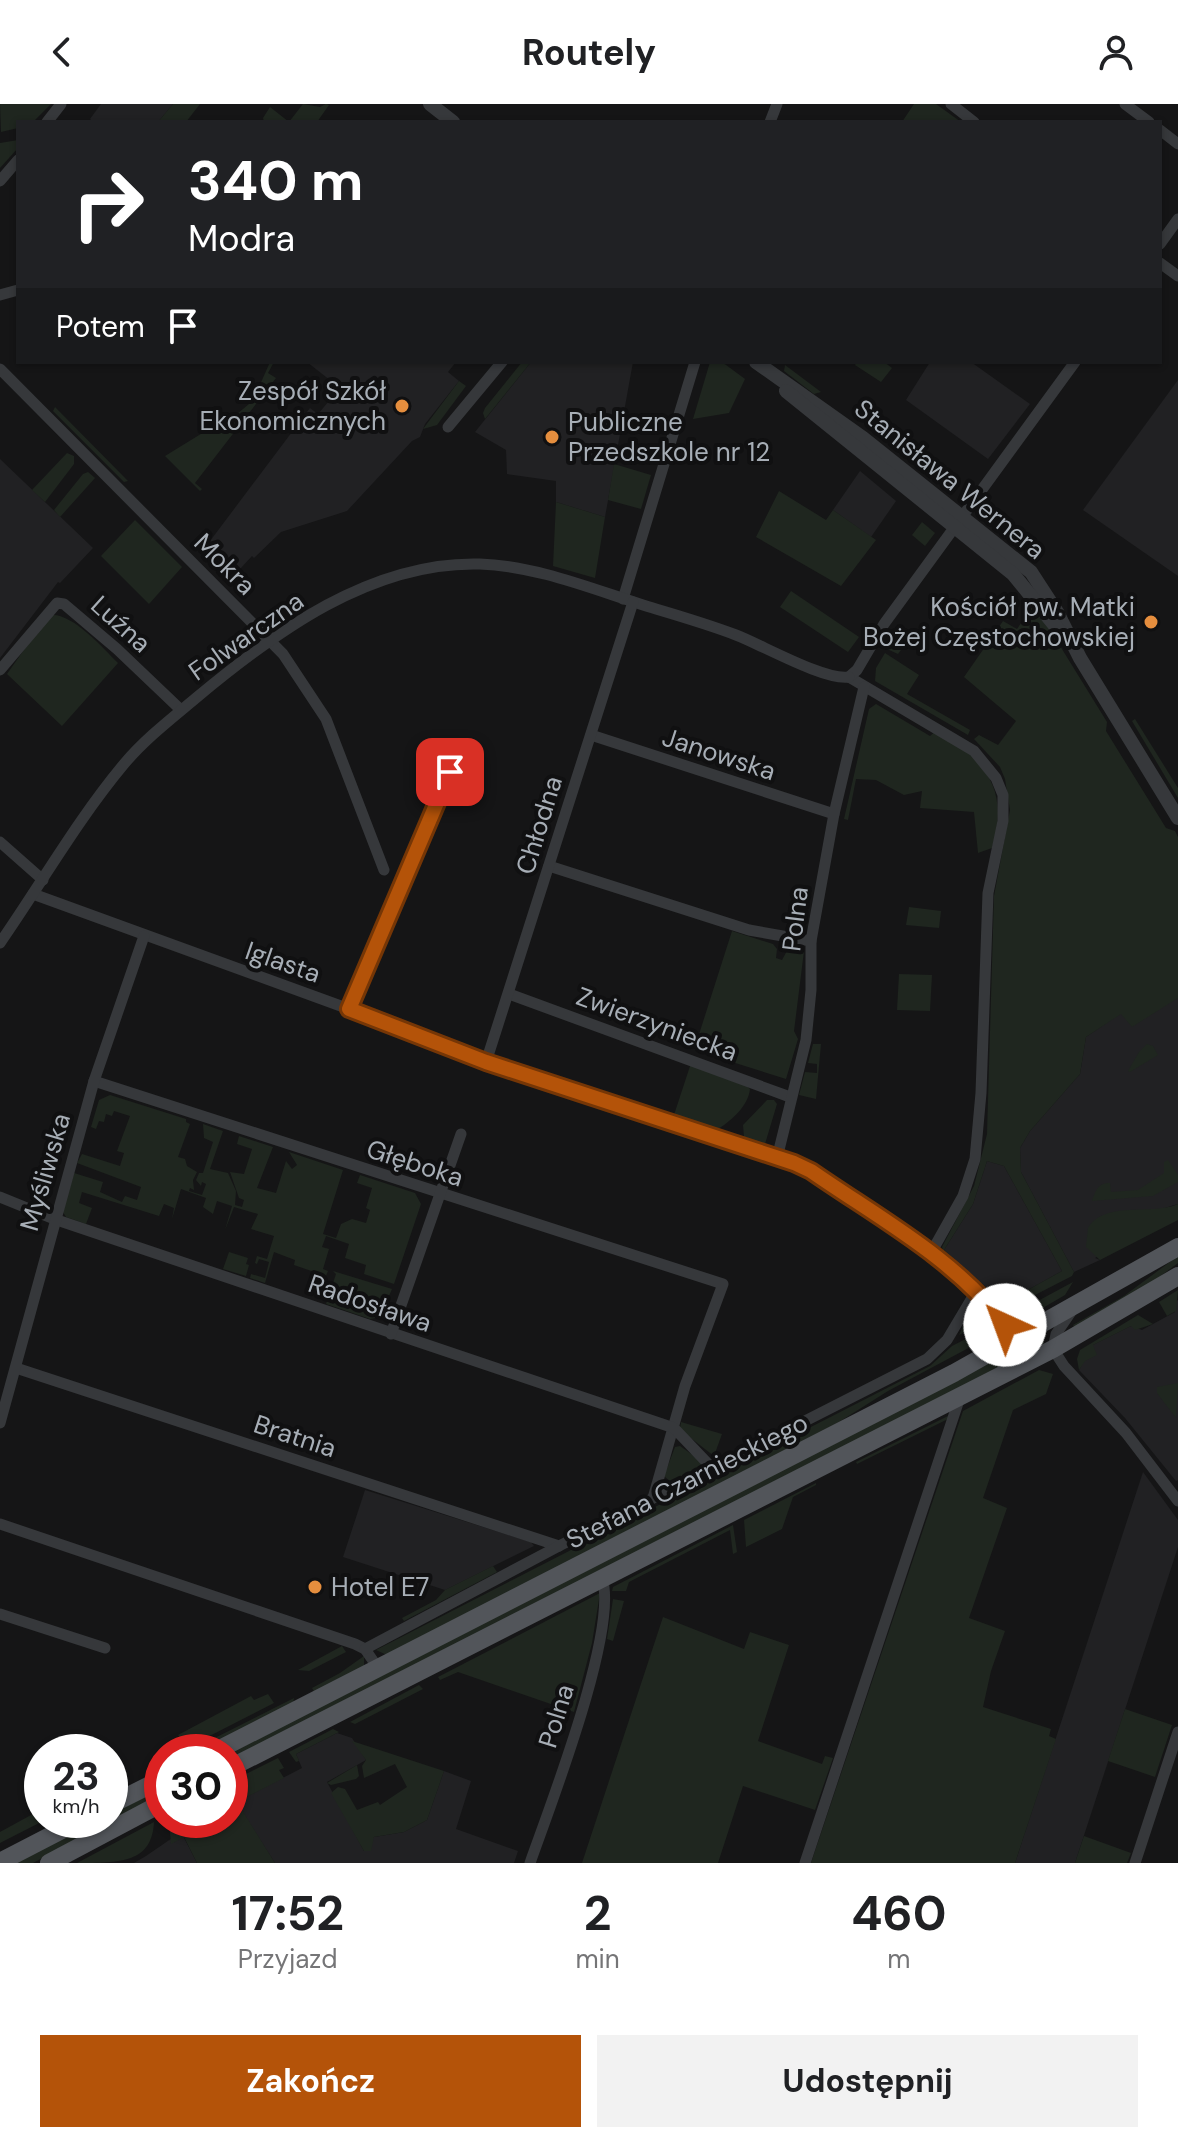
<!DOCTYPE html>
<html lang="pl">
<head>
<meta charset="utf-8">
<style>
	:root { --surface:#fff; --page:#f2f2f2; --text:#202124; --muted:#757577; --accent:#b45309 }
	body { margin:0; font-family:"DM Sans",sans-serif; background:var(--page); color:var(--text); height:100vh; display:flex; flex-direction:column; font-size:30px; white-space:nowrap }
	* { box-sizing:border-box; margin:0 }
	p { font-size:26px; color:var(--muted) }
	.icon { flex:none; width:44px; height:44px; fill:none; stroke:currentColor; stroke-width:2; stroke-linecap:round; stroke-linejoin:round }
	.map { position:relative; height:1759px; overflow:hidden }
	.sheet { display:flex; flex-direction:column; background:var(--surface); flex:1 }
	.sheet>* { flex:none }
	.banner { position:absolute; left:16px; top:16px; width:1146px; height:244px; border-radius:0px; box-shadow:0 2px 6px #0004; background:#202124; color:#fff; overflow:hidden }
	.speed { position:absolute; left:24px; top:1630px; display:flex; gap:16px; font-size:40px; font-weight:700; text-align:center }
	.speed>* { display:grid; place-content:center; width:104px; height:104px; border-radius:50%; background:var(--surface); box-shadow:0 2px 6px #0004; line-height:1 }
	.speed small { font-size:20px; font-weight:400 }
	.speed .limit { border:12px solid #d22; background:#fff; color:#111 }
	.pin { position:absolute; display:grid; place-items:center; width:68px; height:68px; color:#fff; margin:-34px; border-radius:16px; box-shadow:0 4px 12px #0006 }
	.me { position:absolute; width:88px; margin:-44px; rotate:317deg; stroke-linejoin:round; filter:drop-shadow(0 0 6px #0008) }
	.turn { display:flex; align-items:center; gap:28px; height:168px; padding:0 40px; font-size:36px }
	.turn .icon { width:104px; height:104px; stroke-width:2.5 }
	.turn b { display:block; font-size:56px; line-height:68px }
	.then { display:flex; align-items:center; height:76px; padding:0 40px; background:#0003; gap:16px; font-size:30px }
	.eta { display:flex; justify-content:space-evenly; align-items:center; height:136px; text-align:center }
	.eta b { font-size:48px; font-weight:700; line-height:56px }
	.button { display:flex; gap:16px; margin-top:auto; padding:16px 40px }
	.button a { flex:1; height:92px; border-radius:0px; background:var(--accent); color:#fff; font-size:32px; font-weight:700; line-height:92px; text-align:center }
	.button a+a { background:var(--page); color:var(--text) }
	header { display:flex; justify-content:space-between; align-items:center; height:104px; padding:0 40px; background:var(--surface); font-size:36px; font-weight:700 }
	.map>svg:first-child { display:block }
	.built { fill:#212123 }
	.green { fill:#1f261f; fill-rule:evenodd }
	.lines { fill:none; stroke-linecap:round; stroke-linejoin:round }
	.minor { stroke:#36383b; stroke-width:11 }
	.tertiary { stroke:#36383b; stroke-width:14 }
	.primary { stroke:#52555a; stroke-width:18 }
	.route-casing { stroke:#753606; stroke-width:20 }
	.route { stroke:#b45309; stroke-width:14 }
	.poi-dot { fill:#e58e3e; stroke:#101011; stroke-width:3 }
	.labels { text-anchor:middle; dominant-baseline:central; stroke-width:8; stroke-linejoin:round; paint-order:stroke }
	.poi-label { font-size:26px; fill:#a7aeb6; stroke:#101011; text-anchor:end }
	.street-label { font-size:26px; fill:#a7aeb6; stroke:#101011 }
</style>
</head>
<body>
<header><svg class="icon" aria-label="back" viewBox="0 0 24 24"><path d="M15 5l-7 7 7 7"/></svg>Routely<svg class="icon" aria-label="person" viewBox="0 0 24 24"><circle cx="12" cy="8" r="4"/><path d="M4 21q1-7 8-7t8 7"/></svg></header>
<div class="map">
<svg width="1178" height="1759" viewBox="0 0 1178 1759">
	<rect width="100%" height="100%" fill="#151516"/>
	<!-- built -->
	<g class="built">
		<polygon points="101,0 173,0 158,18 93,18 90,15"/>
		<polygon points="307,258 456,258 448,268 459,277 425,320 420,333 412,337 347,407 281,428 254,454 252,452 229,477 222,469 224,462 215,454 208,456 201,449 310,304 318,310 340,284"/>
		<polygon points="531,258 633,258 605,413 556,398 556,377 507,370 506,346 475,328"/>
		<polygon points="930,258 971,258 1030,300 988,355 906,296"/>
		<polygon points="1178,276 1178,472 1083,406"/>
		<polygon points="0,355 93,444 60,479 58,478 0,554"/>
		<polygon points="860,367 896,397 871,433 833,406"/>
		<polygon points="1178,882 1178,1100 1165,1104 1095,1154 1100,1156 1074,1168 1021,1068 1020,1044 1030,1027 1080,970 1086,933 1121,909"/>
		<polygon points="987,1057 1004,1062 1062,1167 1004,1199 944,1146 973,1100"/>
		<polygon points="1178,1196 1178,1376 1176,1377 1125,1314 1079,1266 1093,1241 1131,1222 1142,1226 1175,1208 1175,1198"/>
		<polygon points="1143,1368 1178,1416 1178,1443 1075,1759 1015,1759"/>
		<polygon points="365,1386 531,1438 534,1442 445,1486 343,1453"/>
		<polygon points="337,1629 352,1634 366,1656 327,1678 364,1747 374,1733 404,1728 427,1716 444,1667 471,1677 456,1725 518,1747 514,1759 275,1759 236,1698 302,1664 296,1650"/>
		<polygon points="181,1728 197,1759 134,1759 146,1752"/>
	</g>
	<!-- green -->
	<g class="green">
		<polygon points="0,0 51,0 34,17 18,18 18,24 1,28"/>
		<polygon points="173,0 200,0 186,18 158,18"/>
		<polygon points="303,0 320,3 326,0 329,1 317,18 264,18 263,14 270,3 289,18"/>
		<polygon points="914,0 936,0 961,18 902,18"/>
		<polygon points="18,36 18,44 0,64 0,39"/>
		<polygon points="270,258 274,258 268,269 276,274 195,379 202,385 200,387 165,352 222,317 225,320 249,300 255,292"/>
		<polygon points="522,258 531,258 485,315 483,309 485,304"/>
		<polygon points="710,258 722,258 745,275 729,309 693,315"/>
		<polygon points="857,258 884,258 892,264 881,278 855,261"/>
		<polygon points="785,261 821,288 814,290 784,267"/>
		<polygon points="459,277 466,282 437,321 423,325"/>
		<polygon points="55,303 128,377 124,378 53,307"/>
		<polygon points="67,349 74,352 74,360 45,398 32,386"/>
		<polygon points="614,360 651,371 641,405 608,396"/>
		<polygon points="88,368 95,374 60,413 54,406 83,370"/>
		<polygon points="779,387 826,416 833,406 876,436 841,482 756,433"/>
		<polygon points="556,398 605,413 595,474 553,462"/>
		<polygon points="135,416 182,463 149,500 101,452"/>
		<polygon points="922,418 935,429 925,442 912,431"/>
		<polygon points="791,487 859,533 848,548 780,503"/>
		<path d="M1032,503h4l71,115 -1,9 60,97 9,3 3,6v161l-46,29 -11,-13 -35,23 -6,37 -50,57 -10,17 1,24 53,100 -2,4 -68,35 -60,-57 -2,-7 32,-61 13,-52 7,-238 16,-86 -5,-31 -5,-12 -26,-28 5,-4 19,10 18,-24 -52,-44 39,-56 14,8zM987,1057l17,5 58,105 -58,32 -60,-53 29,-46z"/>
		<path d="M53,511c21,0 50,33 65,48l-56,63 -55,-52 38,-54z"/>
		<polygon points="899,527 913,537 908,544 904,542 898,550 887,545"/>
		<polygon points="885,549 919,571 907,590 970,626 968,631 875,577 876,564"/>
		<path d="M876,600l54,32 7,-6c48,30 73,59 55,118l-14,5 -4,-41 -54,-4 2,-17 -18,4 -28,-15 -20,-1 -8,41 -4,-1 25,-110z"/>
		<polygon points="1135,615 1178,684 1178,694 1132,617"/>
		<polygon points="909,803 941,807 939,824 906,821"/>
		<polygon points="732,827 773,840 777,845 776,854 782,856 788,845 800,844 804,847 794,927 798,935 786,975 694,946"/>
		<polygon points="899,870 932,871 930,907 897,906"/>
		<polygon points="813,940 821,940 816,995 799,991 805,968 817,969 817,960 808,959"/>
		<polygon points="1147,940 1153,942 1158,951 1130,968 1128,967 1139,948"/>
		<path d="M691,959l52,20 7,6c-2,17 -18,31 -32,40l-45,-11z"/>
		<polygon points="110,991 186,1015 186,1018 190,1020 178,1053 185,1055 187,1062 197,1068 193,1076 194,1086 190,1084 189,1087 202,1091 206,1080 202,1078 201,1082 196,1076 199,1069 203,1069 213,1038 204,1034 203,1020 223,1027 210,1065 228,1069 236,1087 235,1101 242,1103 244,1096 239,1094 230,1068 244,1070 252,1045 237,1040 239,1032 273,1043 257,1084 276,1089 286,1057 292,1065 297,1061 289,1048 343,1066 323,1130 336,1134 341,1120 352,1115 366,1119 370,1106 366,1104 372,1084 357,1079 360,1071 415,1089 421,1100 394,1180 364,1170 366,1161 345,1154 349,1140 326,1132 322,1143 329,1145 323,1165 328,1167 324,1177 319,1175 320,1170 294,1161 295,1156 274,1148 265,1179 250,1174 251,1170 265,1174 269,1158 259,1155 257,1160 255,1159 257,1152 267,1155 274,1132 251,1125 258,1110 234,1103 225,1126 232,1102 217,1097 213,1110 203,1103 206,1094 181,1085 172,1115 174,1104 164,1100 159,1112 82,1088 79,1099 92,1104 86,1120 66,1113 63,1108 74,1069 103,1078 100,1088 122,1098 125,1092 137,1096 141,1083 77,1059 82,1050 120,1062 124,1049 117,1047 130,1012 114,1007 112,1012 106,1010 104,1018 99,1017 96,1025 91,1023 99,996"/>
		<polygon points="767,996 774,996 777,1000 765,1040 744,1033 743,1021"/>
		<path d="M1168,1056l10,15v7l-25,14 -61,5c4,-11 6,-18 18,-18l1,9 27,-2 26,-17v-11z"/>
		<path d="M1178,1100v16l-78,40 -14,-13 2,-19c17,-28 63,-12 90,-24z"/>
		<polygon points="229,1148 248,1154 246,1160 249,1161 246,1172 223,1165"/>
		<polygon points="1178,1152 1178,1159 1154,1177 1075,1224 1073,1221 1124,1192"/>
		<polygon points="333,1167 392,1185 380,1213 370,1215 326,1200 336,1170"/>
		<polygon points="1073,1178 1065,1191 1024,1215 1010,1212"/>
		<polygon points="1178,1186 1176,1207 1167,1212 1159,1198"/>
		<polygon points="982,1208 990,1215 959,1231 968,1212"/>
		<polygon points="1138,1211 1153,1220 1135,1226 1131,1222 1093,1241 1097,1251 1085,1257 1079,1266 1077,1255 1080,1246"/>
		<polygon points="993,1221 991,1232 888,1287 839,1318 389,1552 376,1546 930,1262 952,1242"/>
		<polygon points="1040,1232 1045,1241 230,1656 230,1649"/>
		<polygon points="1039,1266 1053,1270 1046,1290 1013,1306 983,1394 1007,1404 969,1514 1005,1527 991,1567 983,1603 1051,1625 1049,1632 1056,1635 1015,1759 811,1759 963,1307"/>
		<polygon points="1178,1279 1176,1314 1157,1289 1157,1283"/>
		<polygon points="948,1312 948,1315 857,1360 856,1358"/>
		<polygon points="681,1318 722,1330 714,1352 683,1328 680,1324"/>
		<polygon points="680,1342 701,1357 702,1362 672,1379 664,1372 675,1343"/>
		<polygon points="816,1379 816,1381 793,1393 782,1425 746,1443 744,1416"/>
		<polygon points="733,1421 737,1448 733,1450 730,1426 629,1478 626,1487 612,1487 613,1483"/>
		<polygon points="493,1462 497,1468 404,1517 402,1514 436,1496 445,1486"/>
		<polygon points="600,1489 592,1539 574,1608 458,1568 440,1576 438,1573"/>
		<polygon points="613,1495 624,1497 613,1537 607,1535"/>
		<polygon points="663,1513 744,1545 750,1528 789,1541 758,1637 822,1660 825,1652 833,1654 815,1706 743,1682 718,1759 582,1759"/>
		<polygon points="342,1542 346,1548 309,1567 298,1566"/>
		<polygon points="364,1552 364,1562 315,1589 312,1584 340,1569"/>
		<polygon points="419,1581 423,1585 355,1620 350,1618"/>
		<polygon points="268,1590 274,1599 186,1644 178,1631 251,1592 254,1596"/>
		<polygon points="294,1594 293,1600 199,1648 187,1648"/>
		<polygon points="1125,1605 1172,1621 1155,1673 1108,1657"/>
		<polygon points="333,1625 339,1628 296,1650 299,1657 296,1658 289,1648"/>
		<polygon points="352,1637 444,1667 427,1716 404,1728 374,1733 371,1747 364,1747 331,1689 338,1683 345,1685 357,1706 378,1698 380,1701 407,1683 395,1660 364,1674 362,1662 366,1656"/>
		<polygon points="278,1654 284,1664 279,1666 284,1674 237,1698 275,1759 197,1759 184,1733 171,1740 169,1716 230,1716 230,1678"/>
		<polygon points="357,1661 359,1672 356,1675 331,1681 327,1679"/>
		<polygon points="162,1684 162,1691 33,1759 15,1759 99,1716 110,1716 110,1710"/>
		<polygon points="42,1705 42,1716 45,1716 0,1739 0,1728"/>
		<path d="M154,1718c-2,41 -34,41 -77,41z"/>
		<polygon points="1084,1732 1131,1749 1127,1759 1075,1759"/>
	</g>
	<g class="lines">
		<!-- minor -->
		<g class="minor">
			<polyline points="951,0 974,18"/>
			<polyline points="1125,0 1149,18"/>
			<polyline points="47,18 61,0"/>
			<polyline points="770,18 777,0"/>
			<polyline points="1160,26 1178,40"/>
			<polyline points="0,77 18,56"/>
			<polyline points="1160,140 1178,115"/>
			<polyline points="1160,159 1178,172"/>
			<polyline points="0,191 18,186"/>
			<polyline points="0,265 283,550 326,615 384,766"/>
			<polyline points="448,323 502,258"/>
			<polyline points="623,495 695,258"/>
			<polyline points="0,566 57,499 64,500 117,545 181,606"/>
			<polyline points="849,573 974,647 996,674 1003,691 1003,717 988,789 981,989 975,1055 963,1092 931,1149"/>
			<polyline points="849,573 857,566 884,520 1075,258"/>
			<polyline points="591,631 834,710"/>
			<polyline points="0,738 43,776"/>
			<polyline points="549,762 749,826 811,837"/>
			<path d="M33,790l316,115 137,53 308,101 17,8c72,50 153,95 204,169"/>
			<path d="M0,839c41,-59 78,-124 124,-179 21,-25 47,-45 72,-66 79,-66 175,-137 284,-134 60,2 119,28 176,45 27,8 54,16 80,26 26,10 89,46 113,42"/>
			<polyline points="509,890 790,993"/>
			<polyline points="349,905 450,668"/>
			<polyline points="486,958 633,498"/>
			<polyline points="94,977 723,1180 685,1282 653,1394"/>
			<polyline points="777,1054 806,936 811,886 811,837 834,710 864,583"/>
			<polyline points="0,1093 54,1115 674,1324 713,1365"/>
			<polyline points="1071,1208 1056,1230 1053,1245 1064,1262 1126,1329 1178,1397"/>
			<polyline points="391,1230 461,1030"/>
			<polyline points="16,1264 559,1442"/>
			<polyline points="0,1319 94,977 144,832"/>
			<polyline points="0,1420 355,1540 365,1545 378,1564"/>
			<polyline points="0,1510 105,1544"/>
			<polyline points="365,1545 559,1442 927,1255 947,1236 975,1189"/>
			<path d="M530,1759c20,-57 89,-234 72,-285"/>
			<polyline points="805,1759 960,1293"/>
			<polyline points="1135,1759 1178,1628"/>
		</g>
		<!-- tertiary -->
		<g class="tertiary">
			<polyline points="430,0 453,18"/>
			<polyline points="756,258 863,334 1031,468 1057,508 1080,554 1178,714"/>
			<polyline points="786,287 1013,470 1061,529"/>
		</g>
		<!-- primary -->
		<g class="primary">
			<polyline points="214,1648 954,1269 1178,1143"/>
			<polyline points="230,1664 1053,1245 1178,1172"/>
			<polyline points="110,1701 162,1675"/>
			<polyline points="0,1758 81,1716"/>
			<polyline points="49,1759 162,1699"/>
		</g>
	</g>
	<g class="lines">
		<!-- route casing -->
		<g class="route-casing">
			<path id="route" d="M450,668l-101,237 137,53 308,101 17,8c66,46 145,88 194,154"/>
		</g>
		<!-- route -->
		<use href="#route" class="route"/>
	</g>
	<!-- markers -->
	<g class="poi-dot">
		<circle cx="402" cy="302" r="8"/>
		<circle cx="552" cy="333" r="8"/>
		<circle cx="1151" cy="518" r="8"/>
		<circle cx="315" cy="1483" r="8"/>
	</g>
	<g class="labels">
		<!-- poi labels -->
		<g class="poi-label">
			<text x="386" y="287">Zespół Szkół<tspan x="386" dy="30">Ekonomicznych</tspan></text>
			<text x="568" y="318" text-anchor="start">Publiczne<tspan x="568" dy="30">Przedszkole nr 12</tspan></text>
			<text x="1135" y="503">Kościół pw. Matki<tspan x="1135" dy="30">Bożej Częstochowskiej</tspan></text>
			<text x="331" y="1483" text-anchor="start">Hotel E7</text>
		</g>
		<!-- street labels -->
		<g class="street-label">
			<text transform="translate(950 375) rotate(39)">Stanisława Wernera</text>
			<text transform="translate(225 460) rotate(45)">Mokra</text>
			<text transform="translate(121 520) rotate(42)">Luźna</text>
			<text transform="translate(246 532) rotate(-35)">Folwarczna</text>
			<text transform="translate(719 650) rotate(18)">Janowska</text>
			<text transform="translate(539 721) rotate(-73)">Chłodna</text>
			<text transform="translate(795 815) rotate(-83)">Polna</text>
			<text transform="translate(283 858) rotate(19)">Iglasta</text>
			<text transform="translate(657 920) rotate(20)">Zwierzyniecka</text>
			<text transform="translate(415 1059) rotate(18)">Głęboka</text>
			<text transform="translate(45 1068) rotate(-74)">Myśliwska</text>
			<text transform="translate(370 1199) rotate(19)">Radosława</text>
			<text transform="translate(295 1332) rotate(18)">Bratnia</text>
			<text transform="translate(687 1377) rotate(-27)">Stefana Czarnieckiego</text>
			<text transform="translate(556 1612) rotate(-73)">Polna</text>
		</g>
	</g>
</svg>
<div class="speed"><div>23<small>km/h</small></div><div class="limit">30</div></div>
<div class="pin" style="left:450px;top:668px;background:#d93025"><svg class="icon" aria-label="arrive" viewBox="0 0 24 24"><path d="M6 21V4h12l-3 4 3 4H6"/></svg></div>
<svg class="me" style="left:1005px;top:1221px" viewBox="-20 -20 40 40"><circle r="19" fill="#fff"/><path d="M0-13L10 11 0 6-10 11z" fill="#b45309"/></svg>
<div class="banner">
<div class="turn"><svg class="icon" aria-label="right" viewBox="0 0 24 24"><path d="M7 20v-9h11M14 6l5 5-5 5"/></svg><div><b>340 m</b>Modra</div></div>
<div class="then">Potem<svg class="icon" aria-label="arrive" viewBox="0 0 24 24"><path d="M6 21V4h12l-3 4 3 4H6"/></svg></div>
</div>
</div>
<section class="sheet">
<div class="eta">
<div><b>17:52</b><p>Przyjazd</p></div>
<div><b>2</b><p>min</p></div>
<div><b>460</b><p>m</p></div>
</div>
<div class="button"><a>Zakończ</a><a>Udostępnij</a></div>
</section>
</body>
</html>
